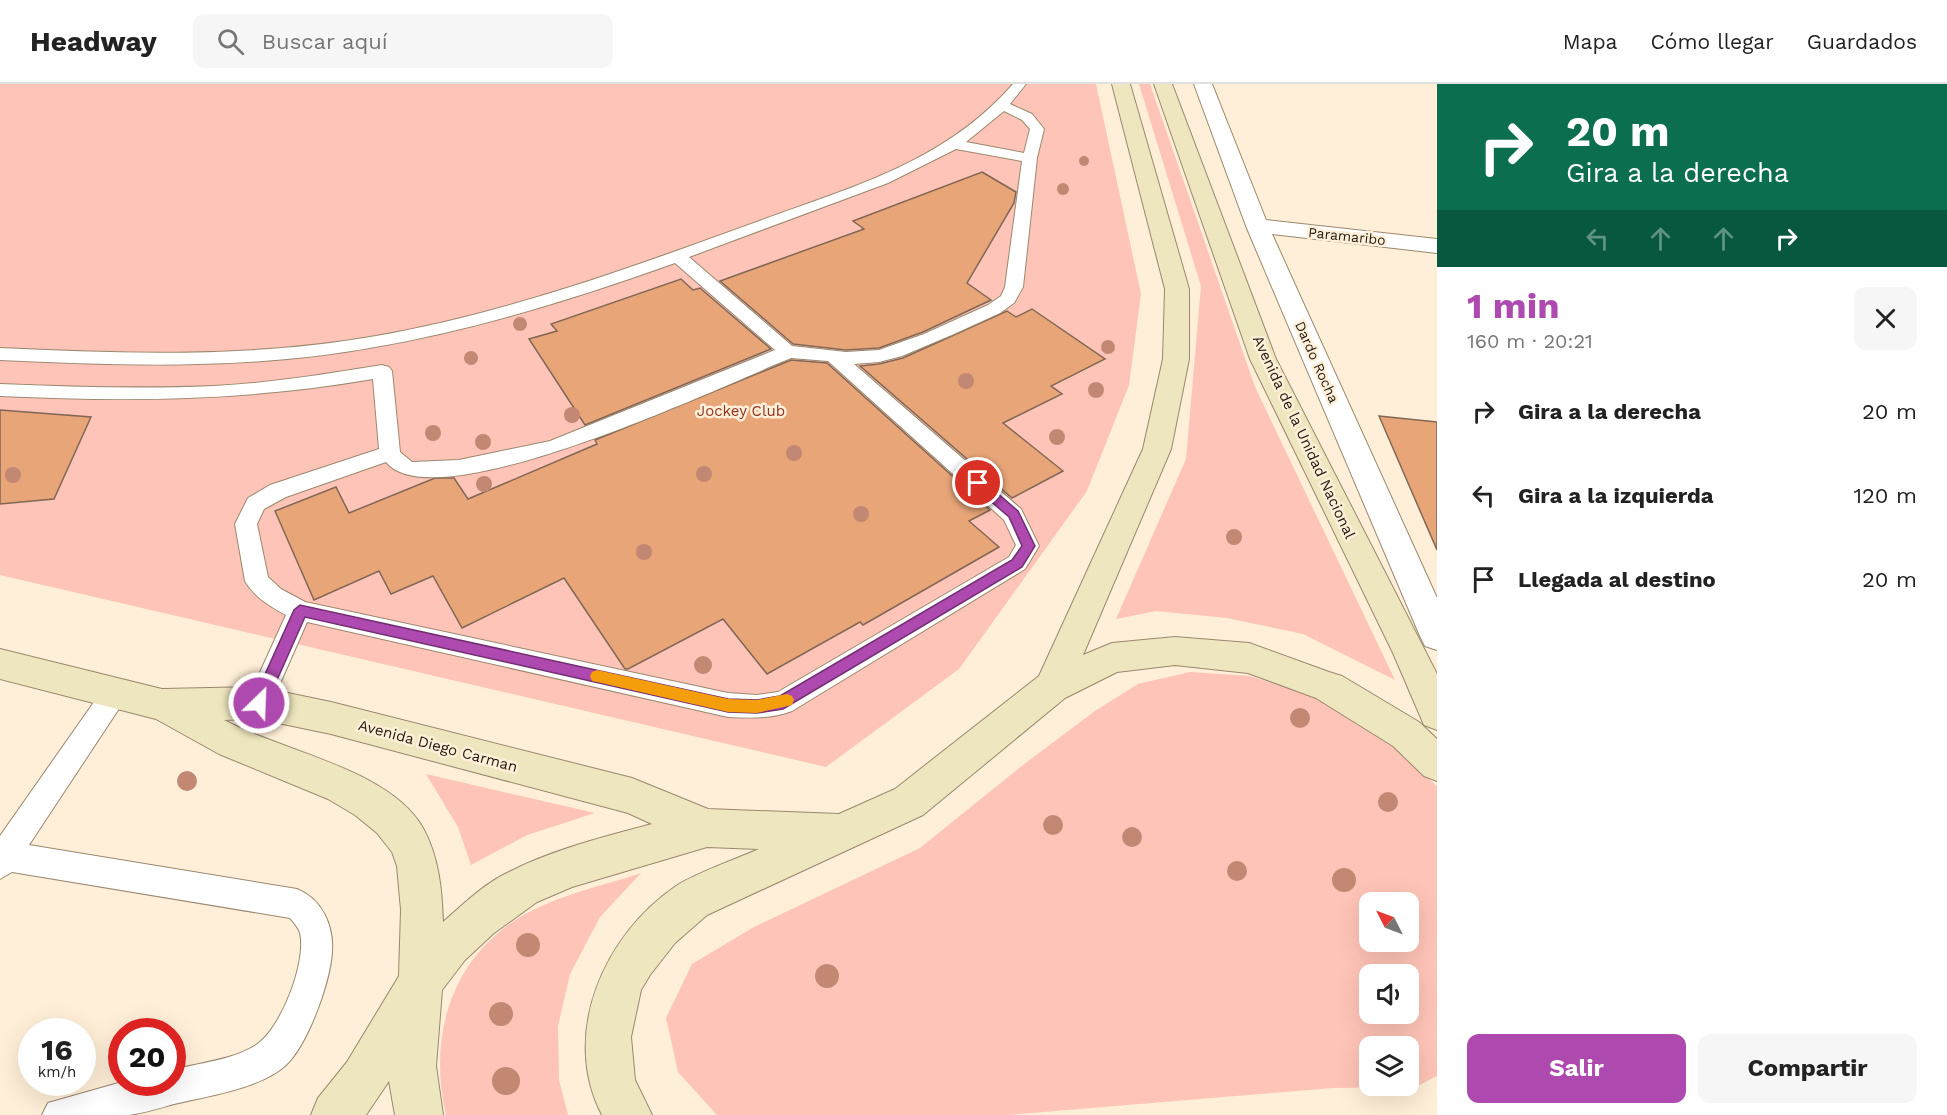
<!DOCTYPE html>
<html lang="es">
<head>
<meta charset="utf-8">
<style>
	:root { --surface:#fff; --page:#f6f6f6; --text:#222; --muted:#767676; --line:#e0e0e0; --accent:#ae49af }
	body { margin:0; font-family:"Work Sans",sans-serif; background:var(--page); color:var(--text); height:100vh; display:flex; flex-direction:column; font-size:22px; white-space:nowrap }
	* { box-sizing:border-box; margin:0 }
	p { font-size:20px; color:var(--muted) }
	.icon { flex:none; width:33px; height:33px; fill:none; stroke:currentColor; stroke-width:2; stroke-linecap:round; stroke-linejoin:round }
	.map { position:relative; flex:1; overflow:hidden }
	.sheet { display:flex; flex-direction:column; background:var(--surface); width:510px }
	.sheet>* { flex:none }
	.top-card { background:#0b6e4f; color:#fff; overflow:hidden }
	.needle { width:39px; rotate:312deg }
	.fabs { position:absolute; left:1359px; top:808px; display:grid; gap:12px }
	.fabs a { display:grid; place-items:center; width:60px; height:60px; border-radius:12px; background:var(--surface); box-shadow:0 6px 24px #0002; font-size:30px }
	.speed { position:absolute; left:18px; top:934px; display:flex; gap:12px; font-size:30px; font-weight:700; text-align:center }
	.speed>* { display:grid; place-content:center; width:78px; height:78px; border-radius:50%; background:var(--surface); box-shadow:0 6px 24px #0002; line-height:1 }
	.speed small { font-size:15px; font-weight:400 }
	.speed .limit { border:9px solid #d22; background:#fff; color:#111 }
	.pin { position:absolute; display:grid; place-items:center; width:51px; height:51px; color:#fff; margin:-26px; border:3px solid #fff; border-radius:50%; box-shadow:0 2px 6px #0007 }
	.me { position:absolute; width:66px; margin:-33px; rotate:24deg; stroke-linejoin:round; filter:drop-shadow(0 0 4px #0008) }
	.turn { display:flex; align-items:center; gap:21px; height:126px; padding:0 30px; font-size:27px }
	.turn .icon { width:78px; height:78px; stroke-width:2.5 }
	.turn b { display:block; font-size:42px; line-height:51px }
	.lanes { display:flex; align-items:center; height:57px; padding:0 30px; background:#0003; justify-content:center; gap:30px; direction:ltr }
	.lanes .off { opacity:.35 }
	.round { display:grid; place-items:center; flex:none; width:63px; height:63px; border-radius:12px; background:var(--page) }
	.summary { display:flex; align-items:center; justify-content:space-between; height:102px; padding:0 30px }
	h1 { font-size:36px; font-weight:700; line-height:45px; color:var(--accent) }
	.primary-button { display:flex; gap:12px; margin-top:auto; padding:12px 30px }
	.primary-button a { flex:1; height:69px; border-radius:12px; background:var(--accent); color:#fff; font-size:24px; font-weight:700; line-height:69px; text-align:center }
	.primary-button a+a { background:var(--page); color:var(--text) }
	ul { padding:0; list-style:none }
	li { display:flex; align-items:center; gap:18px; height:84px; padding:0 30px }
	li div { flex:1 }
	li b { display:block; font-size:22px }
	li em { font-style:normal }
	header { display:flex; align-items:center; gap:36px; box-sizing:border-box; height:84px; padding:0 30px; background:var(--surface); border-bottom:2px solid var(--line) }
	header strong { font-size:28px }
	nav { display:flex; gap:33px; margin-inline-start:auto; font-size:21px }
	.search { width:420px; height:54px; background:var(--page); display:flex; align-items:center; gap:15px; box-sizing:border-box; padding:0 21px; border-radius:12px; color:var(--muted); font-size:22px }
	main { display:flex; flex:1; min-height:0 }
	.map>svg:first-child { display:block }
	.green { fill:#fec4b7; fill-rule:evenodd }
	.building { fill:#e7a578; stroke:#826756; stroke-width:1.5 }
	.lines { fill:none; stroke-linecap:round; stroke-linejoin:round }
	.service-casing { stroke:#9a886e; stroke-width:2 }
	.minor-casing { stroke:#9a886e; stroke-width:2 }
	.secondary-casing { stroke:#9a886e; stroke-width:2 }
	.service { fill:#fff; fill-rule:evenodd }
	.minor { fill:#fff; fill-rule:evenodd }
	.secondary { fill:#ede6be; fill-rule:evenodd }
	.tree { fill:#c28874 }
	.route { fill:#ae49af; stroke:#712f72; stroke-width:1.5 }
	.slow { fill:#f59e0b }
	.labels { text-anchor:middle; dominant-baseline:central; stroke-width:5; stroke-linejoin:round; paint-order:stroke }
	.far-street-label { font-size:14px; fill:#231c12; stroke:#ffefd8 }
	.park-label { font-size:15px; fill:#903422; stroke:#ffefd8 }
	.street-label { font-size:15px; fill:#231c12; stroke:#ffefd8 }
</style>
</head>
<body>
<header>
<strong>Headway</strong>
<div class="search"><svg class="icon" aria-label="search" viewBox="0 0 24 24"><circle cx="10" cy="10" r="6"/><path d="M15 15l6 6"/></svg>Buscar aquí</div>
<nav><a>Mapa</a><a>Cómo llegar</a><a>Guardados</a></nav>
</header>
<main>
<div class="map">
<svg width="1437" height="1031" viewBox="0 0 1437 1031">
	<rect width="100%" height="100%" fill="#ffefd8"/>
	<!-- green -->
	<g class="green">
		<polygon points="0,0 1096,0 1141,210 1129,301 1087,407 959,585 826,683 0,491"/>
		<polygon points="1139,0 1150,0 1255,303 1395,596 1303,550 1227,534 1156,527 1116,535 1186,375 1201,202"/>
		<path d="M1190,588l60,4 64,21 66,38 57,51v290l-21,11 -83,1 -325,27h-291l-39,-43 -12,-54 26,-54 62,-37 166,-79 103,-83 72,-54 43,-27zM1370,819h38v39h-38zM1370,891h38v39h-38zM1370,963h38v39h-38z"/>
		<polygon points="426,690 595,729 527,751 471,781 458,743"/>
		<path d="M641,789l-41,44 -30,57 -12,52 1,54 9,35h-122c-19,-82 7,-162 83,-203 34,-18 76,-27 112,-39z"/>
	</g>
	<!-- building -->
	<g class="building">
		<polygon points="982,88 1016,108 1014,119 967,199 991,216 923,248 879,264 846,266 793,260 720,197 864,145 853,137"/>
		<polygon points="681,195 693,206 700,204 771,265 585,341 529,255 557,247 551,240"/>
		<polygon points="1032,225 1105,275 1051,302 1062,310 1003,339 1063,387 1012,414 860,282 879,280 903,274 1007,227 1016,233"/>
		<polygon points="791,276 827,279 990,426 969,437 999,463 863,541 860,538 767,590 723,535 628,585 625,585 564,494 462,544 433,492 391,510 379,487 314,516 275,427 336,403 349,429 435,394 454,394 468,415 597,360 595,356"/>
		<polygon points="0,326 91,333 54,415 0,420"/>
		<polygon points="1379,332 1437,338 1437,466"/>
	</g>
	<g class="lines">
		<!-- service casing -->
		<g class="service-casing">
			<g id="service">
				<path d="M1013,0h13l-16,20 22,10 12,15 -7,29 -14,129 -9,16 -14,10 -46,21 -52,22 -23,6 -25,2 167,145 18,37 -14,23 -233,142c-21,8 -42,7 -64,6l-421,-95 -39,89 -9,3 -9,-3 -4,-8 40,-88c-16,-9 -32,-18 -41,-34l-10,-57 13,-26 22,-13 109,-36 -6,-70c-127,22 -245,23 -373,17v-12c71,3 143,5 214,2 57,-3 113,-12 168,-21l7,2 3,4 8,81 12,10 47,-2 91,-19 225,-91 -100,-87c-98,35 -197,66 -300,84 -124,23 -250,19 -375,13v-12c125,6 252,10 376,-12 132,-23 260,-70 386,-116 93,-34 184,-59 251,-136zM1004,27l18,9 8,9 -6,24 -58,-11zM956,65l66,12 -17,126 -4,9 -13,9 -64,29 -45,16 -33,2 -54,-6 -103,-89 199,-74zM791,274l37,3 176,159 12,25 -7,12 -231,135 -21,3 -29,-2 -423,-91 -24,-13 -13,-12 -11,-53 7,-15 22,-12 100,-35c49,61 340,-78 405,-104z"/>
				<path d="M115,598l9,3 4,8 -4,8 -95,144 268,44c25,10 37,37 35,63 -2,31 -24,92 -46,113 -26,24 -79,31 -112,39 -14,4 -30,9 -45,11 -28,0 -58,0 -87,0l6,-12 74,-21 50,1v-13c27,-7 61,-10 84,-25 25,-16 51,-83 44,-112 -2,-6 -6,-10 -10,-15l-278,-46 -12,7v-43l106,-151z"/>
			</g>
		</g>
		<!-- minor casing -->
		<g class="minor-casing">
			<polygon id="minor" points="1194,0 1212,0 1266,136 1437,155 1437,169 1272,150 1437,514 1437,566 1425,562 1420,552 1246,142"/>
		</g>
		<!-- secondary casing -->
		<g class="secondary-casing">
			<g id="secondary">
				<path d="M1112,0h18l59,205v70l-18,90 -88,206 29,-12 63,-6 74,6 80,29 13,4 77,46 18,17v42l-13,-5 -31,-30 -77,-48 -68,-25 -73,-8 -58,7 -52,26 -142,117 -216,100 -32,28 -25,32 -9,15 -10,47 4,43 17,35h-50c-42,-81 2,-180 74,-229 20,-13 60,-27 83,-37l-52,-2 -135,40 -35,15 -43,31 -29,27 -23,30 -6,76 7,49h-48l-6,-34 -23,34h-55l7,-17 29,-36 52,-86 2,-66 -4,-44 -5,-14 -15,-19 -22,-18 -27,-16 -109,-45 -63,-35 -156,-40v-30l162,40 97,-2 72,15 301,76 76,31 131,5 56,-25 144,-113 104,-227 20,-90 2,-70zM259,635l72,15 297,79 24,11c-48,13 -98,25 -143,48 -24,11 -46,32 -66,50 -1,-32 -4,-65 -20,-94 -33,-59 -142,-77 -199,-108z"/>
				<polygon points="1154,0 1172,0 1276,275 1437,590 1437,646 1424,641 1393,569 1250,275"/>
			</g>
		</g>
		<!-- service -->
		<use href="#service" class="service"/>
		<!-- minor -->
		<use href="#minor" class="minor"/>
		<!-- secondary -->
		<use href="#secondary" class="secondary"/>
	</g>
	<!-- trees -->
	<g class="tree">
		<circle cx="1084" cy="77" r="5"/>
		<circle cx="1063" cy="105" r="6"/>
		<circle cx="520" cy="240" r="7"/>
		<circle cx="1108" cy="263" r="7"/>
		<circle cx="471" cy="274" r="7"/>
		<circle cx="966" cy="297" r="8"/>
		<circle cx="1096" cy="306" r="8"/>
		<circle cx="572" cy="331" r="8"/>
		<circle cx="433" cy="349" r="8"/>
		<circle cx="1057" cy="353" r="8"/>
		<circle cx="483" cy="358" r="8"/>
		<circle cx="794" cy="369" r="8"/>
		<circle cx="704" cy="390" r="8"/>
		<circle cx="13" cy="391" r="8"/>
		<circle cx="484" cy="400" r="8"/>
		<circle cx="861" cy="430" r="8"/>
		<circle cx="1234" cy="453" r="8"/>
		<circle cx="644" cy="468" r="8"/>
		<circle cx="703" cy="581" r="9"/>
		<circle cx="1300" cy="634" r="10"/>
		<circle cx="187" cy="697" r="10"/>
		<circle cx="1388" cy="718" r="10"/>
		<circle cx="1053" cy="741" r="10"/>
		<circle cx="1132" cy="753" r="10"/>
		<circle cx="1237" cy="787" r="10"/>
		<circle cx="1344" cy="796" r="12"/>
		<circle cx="528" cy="861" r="12"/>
		<circle cx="827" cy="892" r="12"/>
		<circle cx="501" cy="930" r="12"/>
		<circle cx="506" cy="997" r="14"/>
	</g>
	<!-- route -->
	<polygon class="route" points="978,395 982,396 1018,427 1035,462 1022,483 783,625 757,629 728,628 305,533 265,623 259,625 254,623 252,619 294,526 300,521 728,615 757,616 780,612 1012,476 1022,462 1009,433 973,402 973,396"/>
	<!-- slow -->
	<polygon class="slow" points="597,586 728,615 757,616 787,610 792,612 794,616 792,621 757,629 728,628 597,598 592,597 590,592 592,588"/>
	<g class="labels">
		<!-- far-street labels -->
		<g class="far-street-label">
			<text transform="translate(1347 152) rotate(6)">Paramaribo</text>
			<text transform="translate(1317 278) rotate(66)">Dardo Rocha</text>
		</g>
		<!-- park labels -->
		<g class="park-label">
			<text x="741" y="327">Jockey Club</text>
		</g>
		<!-- street labels -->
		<g class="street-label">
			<text transform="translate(1304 353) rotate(65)">Avenida de la Unidad Nacional</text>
			<text transform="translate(438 662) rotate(15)">Avenida Diego Carman</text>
		</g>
	</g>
</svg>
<div class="fabs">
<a><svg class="needle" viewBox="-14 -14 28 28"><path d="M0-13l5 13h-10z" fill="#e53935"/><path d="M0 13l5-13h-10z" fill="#767676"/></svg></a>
<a><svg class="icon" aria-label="sound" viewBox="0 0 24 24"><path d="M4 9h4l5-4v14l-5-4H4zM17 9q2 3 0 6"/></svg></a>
<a><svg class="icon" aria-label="layers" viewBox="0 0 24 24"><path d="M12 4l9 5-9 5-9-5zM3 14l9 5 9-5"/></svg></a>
</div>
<div class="speed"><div>16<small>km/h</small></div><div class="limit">20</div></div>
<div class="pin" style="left:978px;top:399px;background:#d93025"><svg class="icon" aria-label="arrive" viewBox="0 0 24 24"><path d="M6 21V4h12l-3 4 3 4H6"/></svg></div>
<svg class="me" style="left:259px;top:619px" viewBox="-20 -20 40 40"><circle r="17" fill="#ae49af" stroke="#fff" stroke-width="3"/><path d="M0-11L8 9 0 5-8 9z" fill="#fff"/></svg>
</div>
<section class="sheet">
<div class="top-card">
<div class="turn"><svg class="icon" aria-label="right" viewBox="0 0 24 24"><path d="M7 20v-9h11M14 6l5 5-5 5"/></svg><div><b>20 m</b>Gira a la derecha</div></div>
<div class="lanes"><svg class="icon off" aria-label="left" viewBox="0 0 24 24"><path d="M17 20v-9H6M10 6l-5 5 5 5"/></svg><svg class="icon off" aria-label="ahead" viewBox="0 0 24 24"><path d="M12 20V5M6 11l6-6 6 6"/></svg><svg class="icon off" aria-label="ahead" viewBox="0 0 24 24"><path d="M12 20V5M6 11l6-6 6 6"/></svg><svg class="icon" aria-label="right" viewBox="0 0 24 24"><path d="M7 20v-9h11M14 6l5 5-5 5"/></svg></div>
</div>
<div class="summary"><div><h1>1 min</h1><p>160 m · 20:21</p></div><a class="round"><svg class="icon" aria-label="close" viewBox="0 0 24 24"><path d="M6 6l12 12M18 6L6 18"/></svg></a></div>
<ul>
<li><svg class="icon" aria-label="right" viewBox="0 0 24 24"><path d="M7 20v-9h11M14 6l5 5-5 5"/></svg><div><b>Gira a la derecha</b></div><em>20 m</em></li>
<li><svg class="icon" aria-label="left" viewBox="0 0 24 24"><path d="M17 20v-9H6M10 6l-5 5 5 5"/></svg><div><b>Gira a la izquierda</b></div><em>120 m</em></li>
<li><svg class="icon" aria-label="arrive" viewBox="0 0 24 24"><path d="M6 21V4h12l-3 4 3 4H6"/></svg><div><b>Llegada al destino</b></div><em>20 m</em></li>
</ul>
<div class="primary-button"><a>Salir</a><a>Compartir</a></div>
</section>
</main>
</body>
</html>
